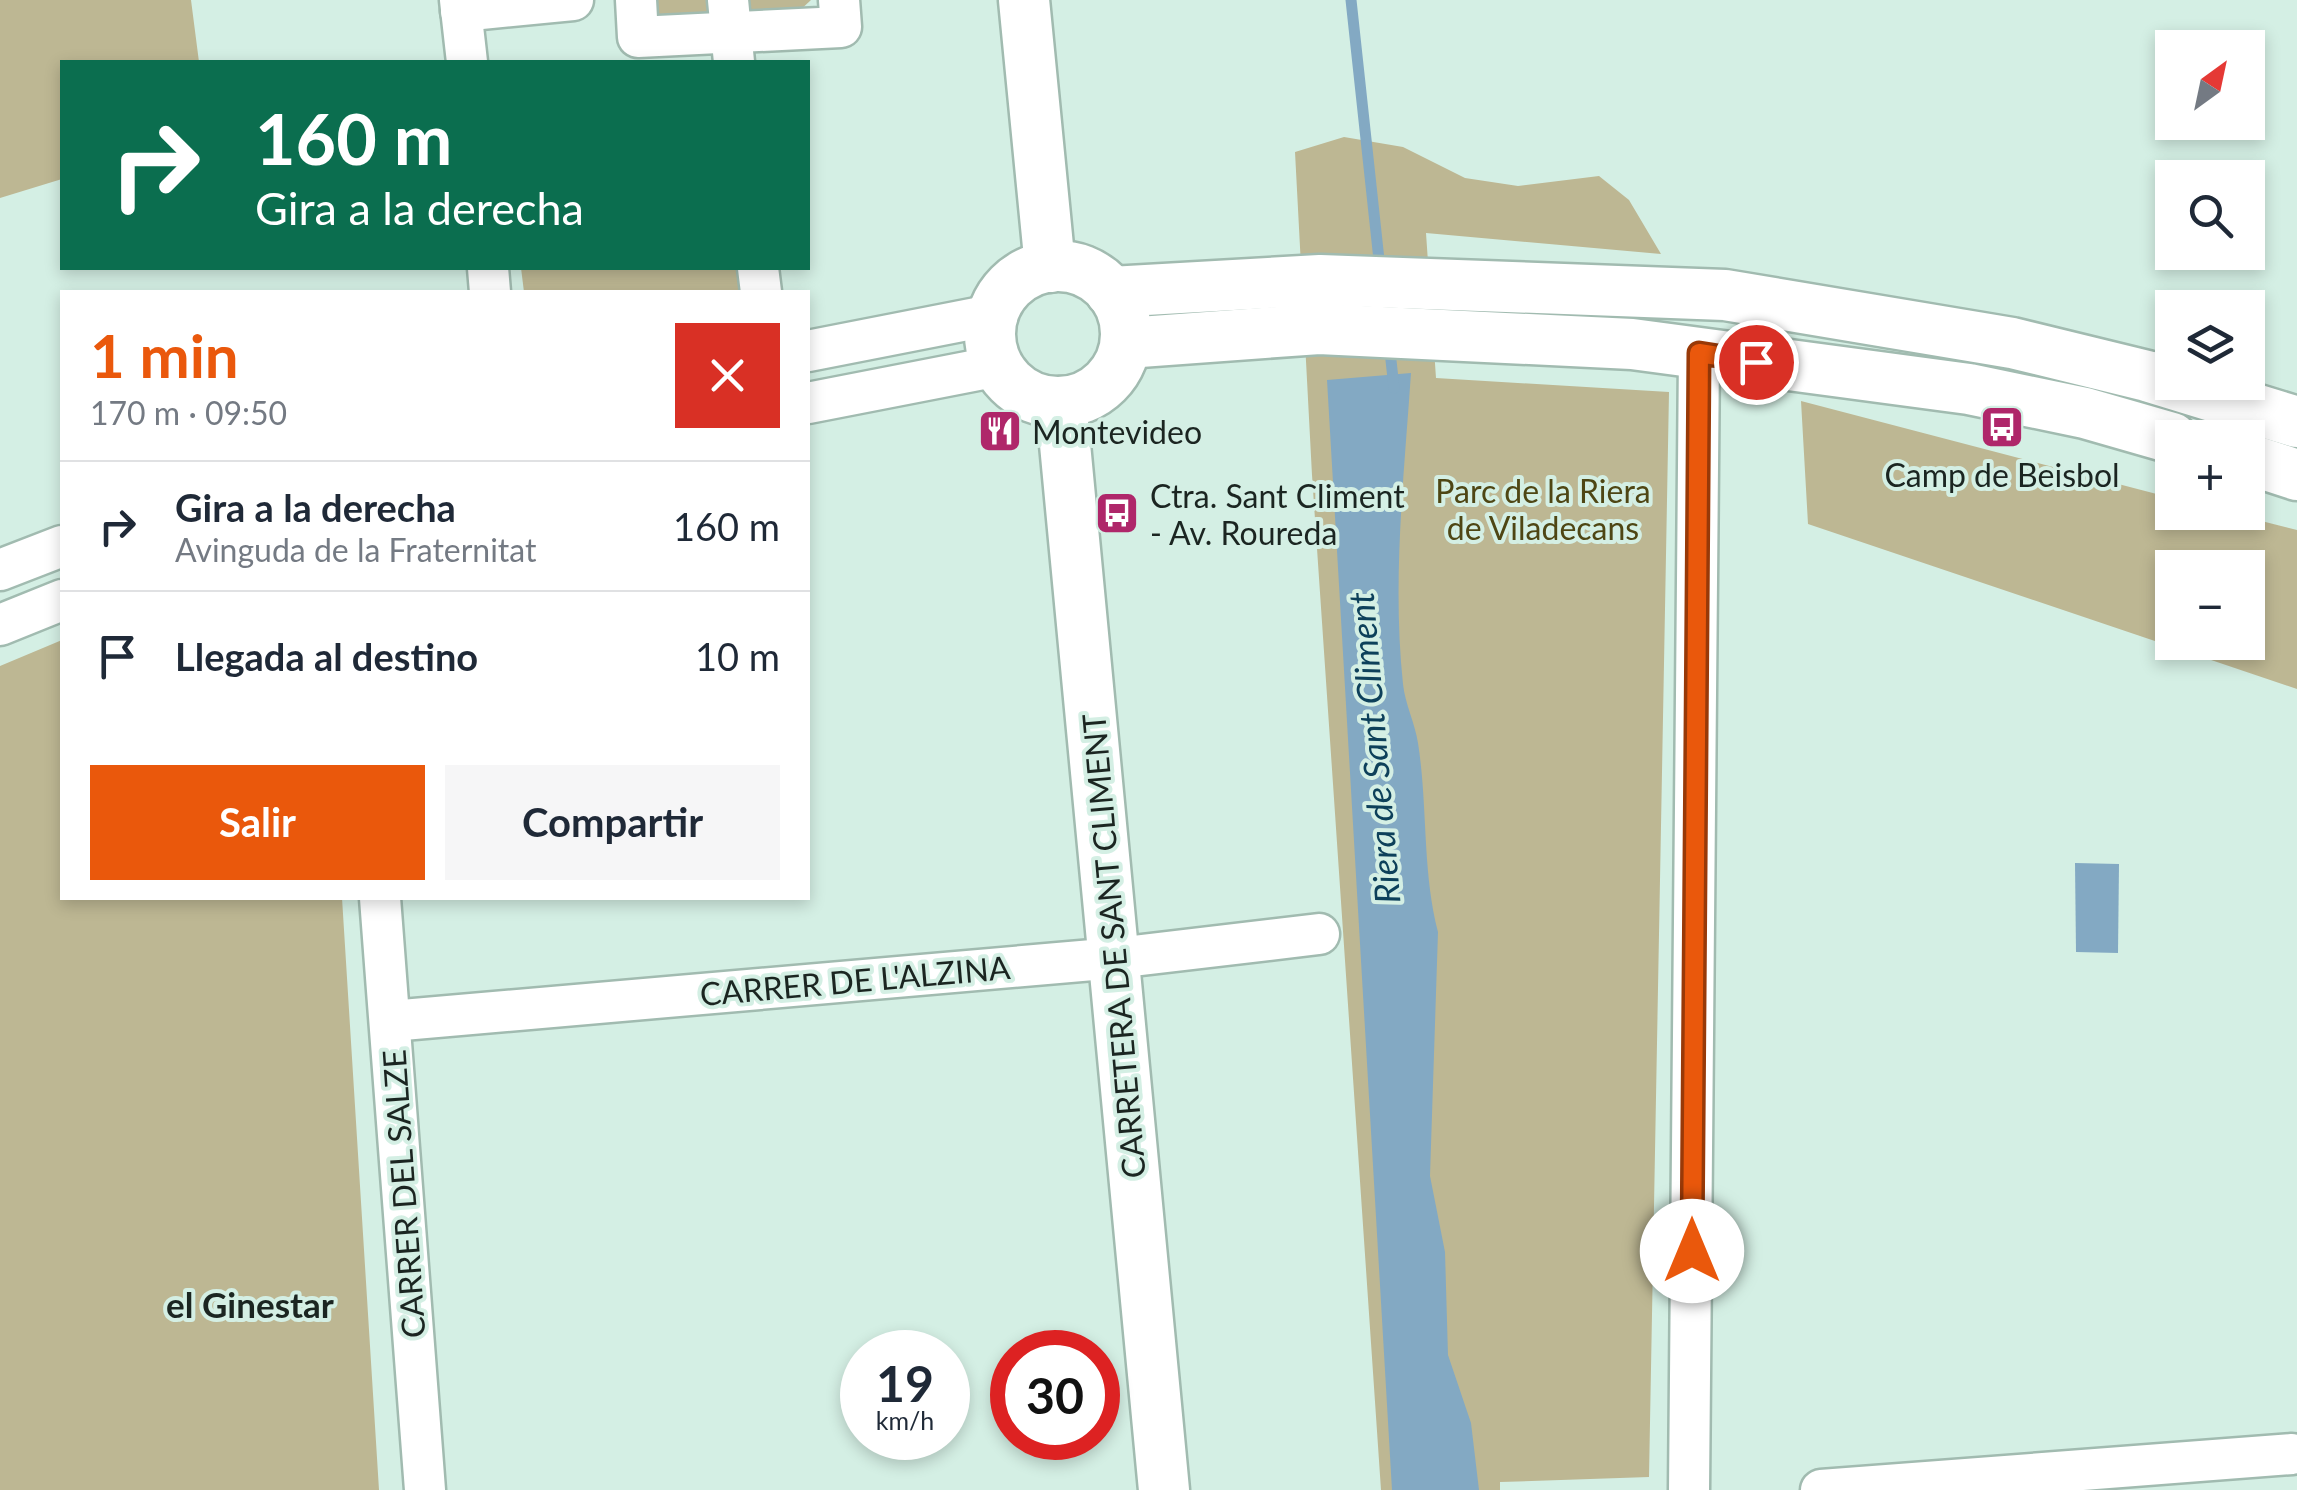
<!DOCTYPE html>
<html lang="es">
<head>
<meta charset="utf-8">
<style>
	:root { --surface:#fff; --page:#f6f6f7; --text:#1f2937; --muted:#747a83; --line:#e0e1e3; --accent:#ea580c }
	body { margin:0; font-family:Lato,sans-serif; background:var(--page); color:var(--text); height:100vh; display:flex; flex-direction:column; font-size:38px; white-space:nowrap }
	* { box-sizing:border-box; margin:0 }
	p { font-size:32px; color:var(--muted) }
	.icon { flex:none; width:55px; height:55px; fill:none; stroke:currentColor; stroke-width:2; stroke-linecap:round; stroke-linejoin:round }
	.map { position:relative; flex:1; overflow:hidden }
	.panel { position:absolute; left:60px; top:290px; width:750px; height:610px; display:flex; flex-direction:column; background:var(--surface); border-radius:0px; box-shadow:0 5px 15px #0003 }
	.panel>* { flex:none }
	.top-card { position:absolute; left:60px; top:60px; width:750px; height:210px; border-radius:0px; box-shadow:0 5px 15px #0003; background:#0b6e4f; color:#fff; overflow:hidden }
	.needle { width:65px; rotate:33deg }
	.tools { position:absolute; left:2155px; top:30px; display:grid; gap:20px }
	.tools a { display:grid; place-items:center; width:110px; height:110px; border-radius:0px; background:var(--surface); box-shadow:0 5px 15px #0003; font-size:50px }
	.speed { position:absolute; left:840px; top:1330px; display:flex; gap:20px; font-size:50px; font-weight:700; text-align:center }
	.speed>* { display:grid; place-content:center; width:130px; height:130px; border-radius:50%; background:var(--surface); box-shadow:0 5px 15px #0003; line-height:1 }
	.speed small { font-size:25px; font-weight:400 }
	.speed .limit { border:15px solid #d22; background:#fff; color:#111 }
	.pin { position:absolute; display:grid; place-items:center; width:85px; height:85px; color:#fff; margin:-42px; border:5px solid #fff; border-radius:50%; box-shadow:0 2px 10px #0007 }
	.me { position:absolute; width:110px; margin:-55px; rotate:0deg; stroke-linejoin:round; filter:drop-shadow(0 0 8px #0008) }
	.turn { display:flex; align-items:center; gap:35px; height:210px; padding:0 30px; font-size:45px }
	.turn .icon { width:130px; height:130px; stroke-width:2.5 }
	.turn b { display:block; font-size:70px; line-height:85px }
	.round { display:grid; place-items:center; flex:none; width:105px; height:105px; border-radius:0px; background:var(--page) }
	.headline { display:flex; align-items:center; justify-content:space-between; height:170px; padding:0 30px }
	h1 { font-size:60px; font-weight:700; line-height:75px; color:var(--accent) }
	.button { display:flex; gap:20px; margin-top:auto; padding:20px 30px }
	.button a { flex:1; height:115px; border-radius:0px; background:var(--accent); color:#fff; font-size:40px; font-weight:700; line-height:115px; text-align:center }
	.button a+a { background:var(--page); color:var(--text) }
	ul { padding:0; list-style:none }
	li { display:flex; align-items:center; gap:30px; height:130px; padding:0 30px; border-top:2px solid var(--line) }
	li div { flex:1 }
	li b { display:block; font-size:38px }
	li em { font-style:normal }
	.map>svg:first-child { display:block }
	.green { fill:#bdb793; fill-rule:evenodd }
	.water { fill:#83a9c3 }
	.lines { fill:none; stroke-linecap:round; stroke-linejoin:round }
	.stream { stroke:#83a9c3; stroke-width:11 }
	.minor-casing { stroke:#a1bbb0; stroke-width:45 }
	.tertiary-casing { stroke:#a1bbb0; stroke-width:55 }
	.minor { stroke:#fff; stroke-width:40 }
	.tertiary { stroke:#fff; stroke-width:50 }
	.route-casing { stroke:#983908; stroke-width:25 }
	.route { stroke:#ea580c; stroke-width:18 }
	.labels { text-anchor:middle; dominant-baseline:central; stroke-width:8; stroke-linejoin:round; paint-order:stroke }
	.poi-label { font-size:32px; fill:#1b2521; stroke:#d4efe4; text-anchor:start }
	.park-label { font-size:32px; fill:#4e4614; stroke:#d4efe4 }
	.street-label { font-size:32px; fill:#1b2521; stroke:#d4efe4 }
	.water-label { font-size:35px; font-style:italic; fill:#0d405a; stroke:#d4efe4 }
	.neighbourhood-label { font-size:35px; font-weight:bold; fill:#1b2521; stroke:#d4efe4 }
</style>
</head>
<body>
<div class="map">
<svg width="2297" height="1490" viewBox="0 0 2297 1490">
	<rect width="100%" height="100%" fill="#d4efe4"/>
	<!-- green -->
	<g class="green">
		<polygon points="0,0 191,0 199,62 62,62 62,179 0,198"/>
		<polygon points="649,0 715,0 715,9 705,21 665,25 652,15"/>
		<polygon points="740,0 811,0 797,13 745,17"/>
		<polygon points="1344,137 1403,147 1465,178 1518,186 1599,176 1629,200 1661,254 1426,233 1436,378 1669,392 1649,1477 1500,1482 1500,1490 1381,1490 1312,475 1295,152"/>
		<polygon points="521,268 738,268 741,292 524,292"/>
		<path d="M1801,401l371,97v14l58,1 67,17v159l-489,-165zM2172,568h76v74h-76z"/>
		<polygon points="62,640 62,898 342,898 379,1490 0,1490 0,666"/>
	</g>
	<!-- water -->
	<g class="water">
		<path d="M1411,373c-7,104 -19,207 -8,311 2,20 12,39 15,59 10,64 4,127 20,189l-8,244 15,76 3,103 23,68 8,67h-87l-65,-1110z"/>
		<polygon points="2075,863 2119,864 2118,953 2076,952"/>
	</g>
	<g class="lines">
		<!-- stream -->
		<g class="stream">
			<polyline points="1351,0 1380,269"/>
			<polyline points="1389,342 1394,388"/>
		</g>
		<!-- minor casing -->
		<g class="minor-casing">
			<g id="minor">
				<polyline points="460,0 467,62"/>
				<polyline points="636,0 638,37 841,27 839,0"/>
				<polyline points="728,0 734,62"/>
				<polyline points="461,11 573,0"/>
				<polyline points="488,268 490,292"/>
				<polyline points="758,268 761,292"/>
				<polyline points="808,351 992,315"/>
				<polyline points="808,403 998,366"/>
				<polyline points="0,570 62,546"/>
				<polyline points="0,625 62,600"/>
				<polyline points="380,898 425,1490"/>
				<polyline points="391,1021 1116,958 1319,934"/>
				<polyline points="1689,1490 1699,353"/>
				<polyline points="1821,1490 2292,1454"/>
			</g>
		</g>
		<!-- tertiary casing -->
		<g class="tertiary-casing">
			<g id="tertiary">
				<polyline points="1024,0 1050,267"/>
				<circle cx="1058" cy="334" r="68"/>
				<polyline points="1111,292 1320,280 1725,295 2012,343 2147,376 2297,422"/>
				<polyline points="1126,343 1319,329 1632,344 1969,389 2085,413 2172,438"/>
				<polyline points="1061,402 1164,1490"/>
				<polyline points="2248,459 2297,475"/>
			</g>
		</g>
		<!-- minor -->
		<use href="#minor" class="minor"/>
		<!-- tertiary -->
		<use href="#tertiary" class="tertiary"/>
	</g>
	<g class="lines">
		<!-- route casing -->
		<g class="route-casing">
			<polyline id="route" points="1692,1251 1699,353 1756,362"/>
		</g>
		<!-- route -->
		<use href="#route" class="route"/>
	</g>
	<!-- icons -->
	<defs>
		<g id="bus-square" transform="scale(2.25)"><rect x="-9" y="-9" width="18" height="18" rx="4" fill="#af276a" stroke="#d4efe4"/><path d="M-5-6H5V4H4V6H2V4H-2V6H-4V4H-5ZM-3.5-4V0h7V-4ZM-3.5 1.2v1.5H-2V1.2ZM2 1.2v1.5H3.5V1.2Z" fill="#fff"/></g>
		<g id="restaurant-square" transform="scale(2.25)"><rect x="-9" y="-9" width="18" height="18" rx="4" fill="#af276a" stroke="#d4efe4"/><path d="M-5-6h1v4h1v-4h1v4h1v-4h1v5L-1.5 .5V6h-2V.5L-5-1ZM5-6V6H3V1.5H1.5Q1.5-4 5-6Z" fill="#fff"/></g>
	</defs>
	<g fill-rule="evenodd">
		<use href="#bus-square" x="2002" y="427"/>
		<use href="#restaurant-square" x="1000" y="431"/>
		<use href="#bus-square" x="1117" y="513"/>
	</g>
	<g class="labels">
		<!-- poi labels -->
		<g class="poi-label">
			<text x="1032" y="431">Montevideo</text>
			<text x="2002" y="474" text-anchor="middle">Camp de Beisbol</text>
			<text x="1150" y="495">Ctra. Sant Climent<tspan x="1150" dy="37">- Av. Roureda</tspan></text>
		</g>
		<!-- park labels -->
		<g class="park-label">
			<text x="1543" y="490">Parc de la Riera<tspan x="1543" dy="37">de Viladecans</tspan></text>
		</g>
		<!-- street labels -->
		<g class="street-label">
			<text transform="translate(1113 946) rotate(-95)">CARRETERA DE SANT CLIMENT</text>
			<text transform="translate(855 980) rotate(-5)">CARRER DE L'ALZINA</text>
			<text transform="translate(403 1194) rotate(-94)">CARRER DEL SALZE</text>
		</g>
		<!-- water labels -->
		<g class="water-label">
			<text transform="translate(1373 748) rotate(-95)">Riera de Sant Climent</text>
		</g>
		<!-- neighbourhood labels -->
		<g class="neighbourhood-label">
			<text x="250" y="1304">el Ginestar</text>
		</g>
	</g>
</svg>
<div class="tools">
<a><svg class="needle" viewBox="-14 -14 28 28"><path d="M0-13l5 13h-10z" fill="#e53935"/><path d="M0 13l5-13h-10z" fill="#747a83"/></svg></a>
<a><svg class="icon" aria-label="search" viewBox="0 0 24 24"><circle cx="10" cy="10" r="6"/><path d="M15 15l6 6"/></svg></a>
<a><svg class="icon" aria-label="layers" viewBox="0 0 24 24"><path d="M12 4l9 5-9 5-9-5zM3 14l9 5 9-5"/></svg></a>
<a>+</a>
<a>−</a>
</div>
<div class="speed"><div>19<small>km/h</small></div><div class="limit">30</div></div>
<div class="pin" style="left:1756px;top:362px;background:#d93025"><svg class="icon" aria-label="arrive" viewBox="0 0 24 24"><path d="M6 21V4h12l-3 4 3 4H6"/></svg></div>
<svg class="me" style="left:1692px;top:1251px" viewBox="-20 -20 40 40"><circle r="19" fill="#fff"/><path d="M0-13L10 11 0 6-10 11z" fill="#ea580c"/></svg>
<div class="top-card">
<div class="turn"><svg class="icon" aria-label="right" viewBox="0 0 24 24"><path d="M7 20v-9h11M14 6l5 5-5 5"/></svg><div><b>160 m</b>Gira a la derecha</div></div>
</div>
<section class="panel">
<div class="headline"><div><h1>1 min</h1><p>170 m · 09:50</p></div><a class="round" style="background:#d93025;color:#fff"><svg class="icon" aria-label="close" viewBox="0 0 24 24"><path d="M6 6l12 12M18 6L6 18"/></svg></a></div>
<ul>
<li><svg class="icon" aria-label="right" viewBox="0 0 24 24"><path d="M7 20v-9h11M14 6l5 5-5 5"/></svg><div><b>Gira a la derecha</b><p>Avinguda de la Fraternitat</p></div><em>160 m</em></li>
<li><svg class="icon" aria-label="arrive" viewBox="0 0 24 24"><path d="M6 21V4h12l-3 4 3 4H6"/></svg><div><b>Llegada al destino</b></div><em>10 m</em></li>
</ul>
<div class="button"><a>Salir</a><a>Compartir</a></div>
</section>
</div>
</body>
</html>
